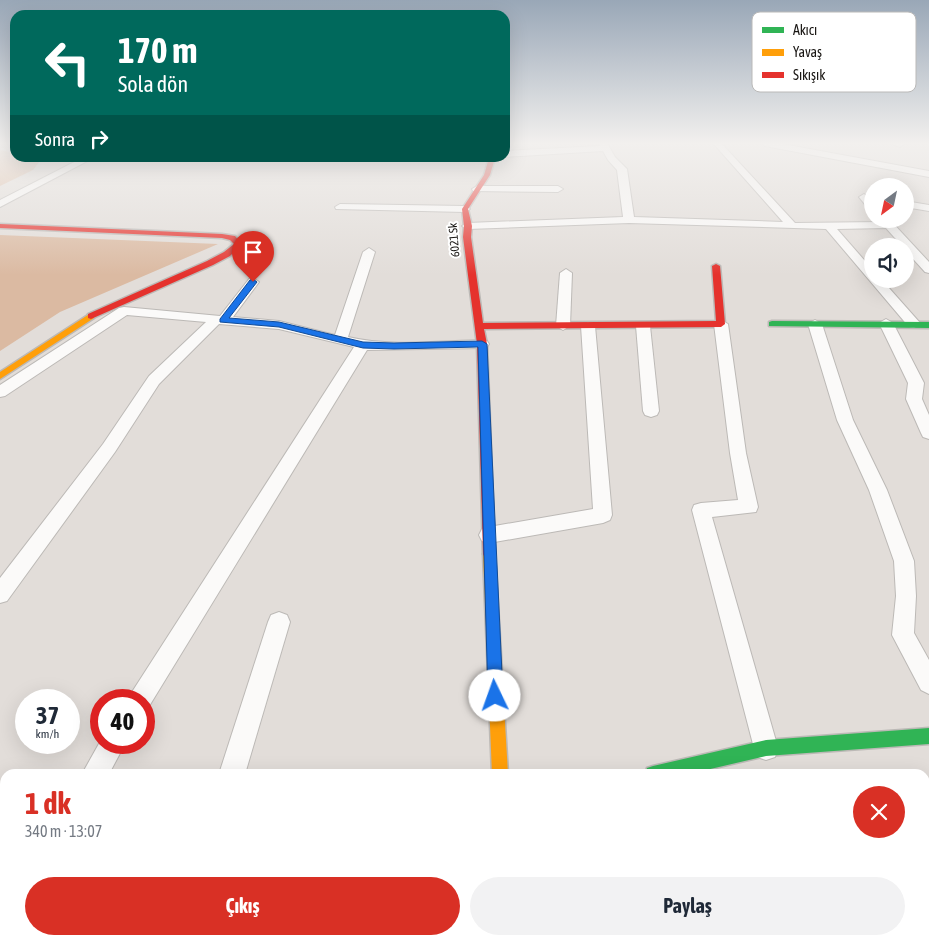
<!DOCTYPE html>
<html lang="tr">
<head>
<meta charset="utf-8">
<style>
	:root { --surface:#fff; --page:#f2f2f3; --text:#1f2937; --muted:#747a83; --accent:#d93025 }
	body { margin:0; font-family:"Asap Condensed",sans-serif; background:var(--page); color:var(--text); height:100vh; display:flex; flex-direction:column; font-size:19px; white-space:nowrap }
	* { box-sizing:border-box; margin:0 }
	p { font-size:16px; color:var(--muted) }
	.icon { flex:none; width:28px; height:28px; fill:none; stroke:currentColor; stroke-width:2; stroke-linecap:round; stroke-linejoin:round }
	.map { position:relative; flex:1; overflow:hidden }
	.sheet { position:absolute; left:0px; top:769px; width:930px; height:176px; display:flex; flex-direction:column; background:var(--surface); border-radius:15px 15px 0 0; box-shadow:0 5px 20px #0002 }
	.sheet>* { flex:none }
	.top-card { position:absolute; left:10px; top:10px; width:500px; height:152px; border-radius:15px; box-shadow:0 5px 20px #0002; background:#00695c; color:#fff; overflow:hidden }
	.needle { width:32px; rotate:213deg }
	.buttons { position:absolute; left:864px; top:178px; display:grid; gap:10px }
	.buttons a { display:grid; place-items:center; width:50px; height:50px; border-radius:50%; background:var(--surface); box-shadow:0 5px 20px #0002; font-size:25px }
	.speed { position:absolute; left:15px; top:689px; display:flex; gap:10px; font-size:25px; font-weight:700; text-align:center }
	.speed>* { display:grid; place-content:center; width:65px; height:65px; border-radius:50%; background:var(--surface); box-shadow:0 5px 20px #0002; line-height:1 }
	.speed small { font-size:12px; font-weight:400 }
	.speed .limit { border:8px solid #d22; background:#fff; color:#111 }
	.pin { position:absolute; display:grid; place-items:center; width:42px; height:42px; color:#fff; margin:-51px -21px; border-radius:50% 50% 50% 0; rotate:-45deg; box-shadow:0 0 5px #0007 }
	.pin .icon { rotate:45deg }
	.me { position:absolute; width:55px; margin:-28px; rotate:357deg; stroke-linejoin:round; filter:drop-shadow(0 0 4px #0008) }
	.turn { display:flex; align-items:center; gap:18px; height:105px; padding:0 25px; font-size:22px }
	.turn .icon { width:65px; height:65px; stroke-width:2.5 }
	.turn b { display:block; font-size:35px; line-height:42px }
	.then { display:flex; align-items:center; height:48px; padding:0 25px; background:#0003; gap:10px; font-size:19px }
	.round { display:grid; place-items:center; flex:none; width:52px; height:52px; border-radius:26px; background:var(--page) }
	.summary { display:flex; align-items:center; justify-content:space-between; height:85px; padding:0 25px }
	h1 { font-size:30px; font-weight:700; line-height:38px; color:var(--accent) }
	.button { display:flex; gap:10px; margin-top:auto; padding:10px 25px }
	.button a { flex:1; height:58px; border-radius:30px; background:var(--accent); color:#fff; font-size:20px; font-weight:700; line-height:58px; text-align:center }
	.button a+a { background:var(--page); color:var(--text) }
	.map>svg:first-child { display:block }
	.green { fill:#dbbaa2 }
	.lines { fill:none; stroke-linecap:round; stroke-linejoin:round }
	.street-casing { stroke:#bcb9b6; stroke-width:2 }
	.fast-casing { stroke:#bcb9b6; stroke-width:3 }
	.slow-casing { stroke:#bcb9b6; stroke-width:3 }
	.jam-casing { stroke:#bcb9b6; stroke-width:3 }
	.street { fill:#fbfaf9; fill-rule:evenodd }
	.fast { fill:#30b455; fill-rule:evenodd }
	.slow { fill:#ff9f0a; fill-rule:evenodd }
	.jam { fill:#e5322d; fill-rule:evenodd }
	.route { fill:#1a73e8; stroke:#114b97 }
	.labels { text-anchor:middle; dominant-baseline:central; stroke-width:4; stroke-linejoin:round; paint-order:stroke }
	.far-street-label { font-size:12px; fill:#181512; stroke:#fff }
	.key { fill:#fff; stroke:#bab9b8; stroke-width:1 }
	.key-label { font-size:14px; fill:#181512 }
</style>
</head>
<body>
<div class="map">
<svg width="929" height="944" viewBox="0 0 929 944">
	<rect width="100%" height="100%" fill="#e2ddd9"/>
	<!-- green -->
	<g class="green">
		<polygon points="0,150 15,153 15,158 42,158 33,170 0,186"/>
		<polygon points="0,235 218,244 60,312 0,351"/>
	</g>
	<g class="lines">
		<!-- street casing -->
		<g class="street-casing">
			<g id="street">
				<polygon points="599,143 607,143 615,157 627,169 634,217 783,222 713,143 721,143 795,223 880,222 878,219 889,219 929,262 929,273 925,272 905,250 905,246 902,246 886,228 837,229 872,269 872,279 881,279 921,324 914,328 909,327 826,229 629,223 468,229 462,226 468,223 623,217 617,170 608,160 603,151 505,157 505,151 600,146"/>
				<polygon points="761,143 777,143 929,171 929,177 765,146"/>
				<polygon points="889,143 903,143 904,144 900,147"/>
				<polygon points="82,158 93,158 0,207 0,200"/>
				<polygon points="477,186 558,186 563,189 558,192 473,191 472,189"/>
				<polygon points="864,194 872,200 872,209 868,208 859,197"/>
				<polygon points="905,201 929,205 929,211 905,207"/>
				<polygon points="340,204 465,206 470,209 465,212 336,209 335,207"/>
				<path d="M369,248l6,4 -27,85c43,10 90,4 134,3l5,1 2,3 -2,3 -5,1 -115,2 -219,358 -4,2v-10h-16l4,-8 222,-345 -75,-18 -60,-5 -60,60 -44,68 -108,149 -7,2v-25l103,-134 46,-68 57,-54 -79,-7 -122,81 -5,1v-12l119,-77 5,-1 96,9 29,-37 4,-1 6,4 -26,35 46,4 56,14 28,-83z"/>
				<polygon points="566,269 572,273 570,326 563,330 556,326 560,273"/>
				<polygon points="886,319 893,323 924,383 922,399 929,415 929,439 923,437 921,433 906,399 908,383 879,323"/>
				<polygon points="721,320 728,324 746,453 758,507 756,512 712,517 778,748 775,757 766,760 757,757 754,748 692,510 694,505 701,503 738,500 730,453 714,324"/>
				<polygon points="815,320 822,324 853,420 887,490 914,561 916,596 914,633 929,660 929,694 921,690 892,635 896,596 894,561 869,490 837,420 808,324"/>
				<polygon points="588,322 595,326 612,515 610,520 603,523 489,543 482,541 479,535 482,529 489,527 593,509 581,326"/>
				<polygon points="643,322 650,326 659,411 657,415 651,417 645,415 643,411 636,326"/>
				<polygon points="279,612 287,615 290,622 245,774 219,774 268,622 271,615"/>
				<polygon points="101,740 101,742 126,742 109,774 82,774"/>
				<rect x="925" y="798" width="4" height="26"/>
				<polygon points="5,905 5,940 7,940 0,943 0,907"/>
				<polygon points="247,940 289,940 287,944 245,944"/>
			</g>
		</g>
		<!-- fast casing -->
		<g class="fast-casing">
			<g id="fast">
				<polygon points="772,321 929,322 929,328 769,326 769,322"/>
				<polygon points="929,728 929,744 766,756 689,774 645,774 647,768 653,766 766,740"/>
			</g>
		</g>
		<!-- slow casing -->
		<g class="slow-casing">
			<g id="slow">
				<polygon points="91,313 94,314 94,318 0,379 0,372"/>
				<polygon points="489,549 493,550 495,554 508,774 492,774 483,554 485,550"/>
			</g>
		</g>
		<!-- jam casing -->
		<g class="jam-casing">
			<g id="jam">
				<polygon points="489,158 495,158 490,175 468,209 472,226 471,237 483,323 716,321 712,266 716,264 720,266 725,324 721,327 484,329 487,344 495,554 493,558 489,559 485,558 483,554 477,344 463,237 464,226 462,209 484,175"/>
				<polygon points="0,224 222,234 235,236 242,244 230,256 213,265 91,319 88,318 88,314 207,261 224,252 234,244 230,240 222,238 0,228"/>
			</g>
		</g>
		<!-- street -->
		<use href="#street" class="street"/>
		<!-- fast -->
		<use href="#fast" class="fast"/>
		<!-- slow -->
		<use href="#slow" class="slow"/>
		<!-- jam -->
		<use href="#jam" class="jam"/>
	</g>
	<!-- sky -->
	<linearGradient id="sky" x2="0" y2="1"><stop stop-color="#99a7b7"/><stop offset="0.52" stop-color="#f2f0ee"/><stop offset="1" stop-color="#f2f0ee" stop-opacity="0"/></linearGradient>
	<rect width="929" height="275" fill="url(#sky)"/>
	<!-- route -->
	<polygon class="route" points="253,279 257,282 229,318 279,322 363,342 394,343 482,341 487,344 503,696 501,702 495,704 490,702 488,696 478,347 394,349 363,348 279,327 220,322 220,319 250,280"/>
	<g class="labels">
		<!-- far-street labels -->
		<g class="far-street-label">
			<text transform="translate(454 240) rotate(-95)">6021 Sk</text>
		</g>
	</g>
	<!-- legend -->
	<rect x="752" y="12" width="164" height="80" rx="8" class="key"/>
	<rect x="762" y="27" width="22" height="6" fill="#30b455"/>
	<rect x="762" y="49" width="22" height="7" fill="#ff9f0a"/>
	<rect x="762" y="72" width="22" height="6" fill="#e5322d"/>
	<g class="key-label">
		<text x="793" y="35">Akıcı</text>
		<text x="793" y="57">Yavaş</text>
		<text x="793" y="80">Sıkışık</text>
	</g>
</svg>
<div class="buttons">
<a><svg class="needle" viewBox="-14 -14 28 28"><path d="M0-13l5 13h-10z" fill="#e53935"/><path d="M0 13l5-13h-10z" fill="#747a83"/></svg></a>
<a><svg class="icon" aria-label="sound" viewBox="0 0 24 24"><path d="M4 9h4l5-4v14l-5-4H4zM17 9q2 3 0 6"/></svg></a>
</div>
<div class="speed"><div>37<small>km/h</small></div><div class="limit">40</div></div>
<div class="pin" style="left:253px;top:282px;background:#d93025"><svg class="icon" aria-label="arrive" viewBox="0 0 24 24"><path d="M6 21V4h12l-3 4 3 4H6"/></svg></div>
<svg class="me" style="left:495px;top:696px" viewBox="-20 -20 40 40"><circle r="19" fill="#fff"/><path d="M0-13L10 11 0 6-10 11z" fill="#1a73e8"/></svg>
<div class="top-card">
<div class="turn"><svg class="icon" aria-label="left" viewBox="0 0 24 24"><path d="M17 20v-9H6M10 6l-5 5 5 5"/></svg><div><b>170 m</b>Sola dön</div></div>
<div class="then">Sonra<svg class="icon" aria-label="right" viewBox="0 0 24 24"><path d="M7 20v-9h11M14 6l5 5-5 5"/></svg></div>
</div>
<section class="sheet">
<div class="summary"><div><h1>1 dk</h1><p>340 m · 13:07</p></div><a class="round" style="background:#d93025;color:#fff"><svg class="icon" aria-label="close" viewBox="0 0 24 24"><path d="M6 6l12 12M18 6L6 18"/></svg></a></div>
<div class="button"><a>Çıkış</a><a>Paylaş</a></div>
</section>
</div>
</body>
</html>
